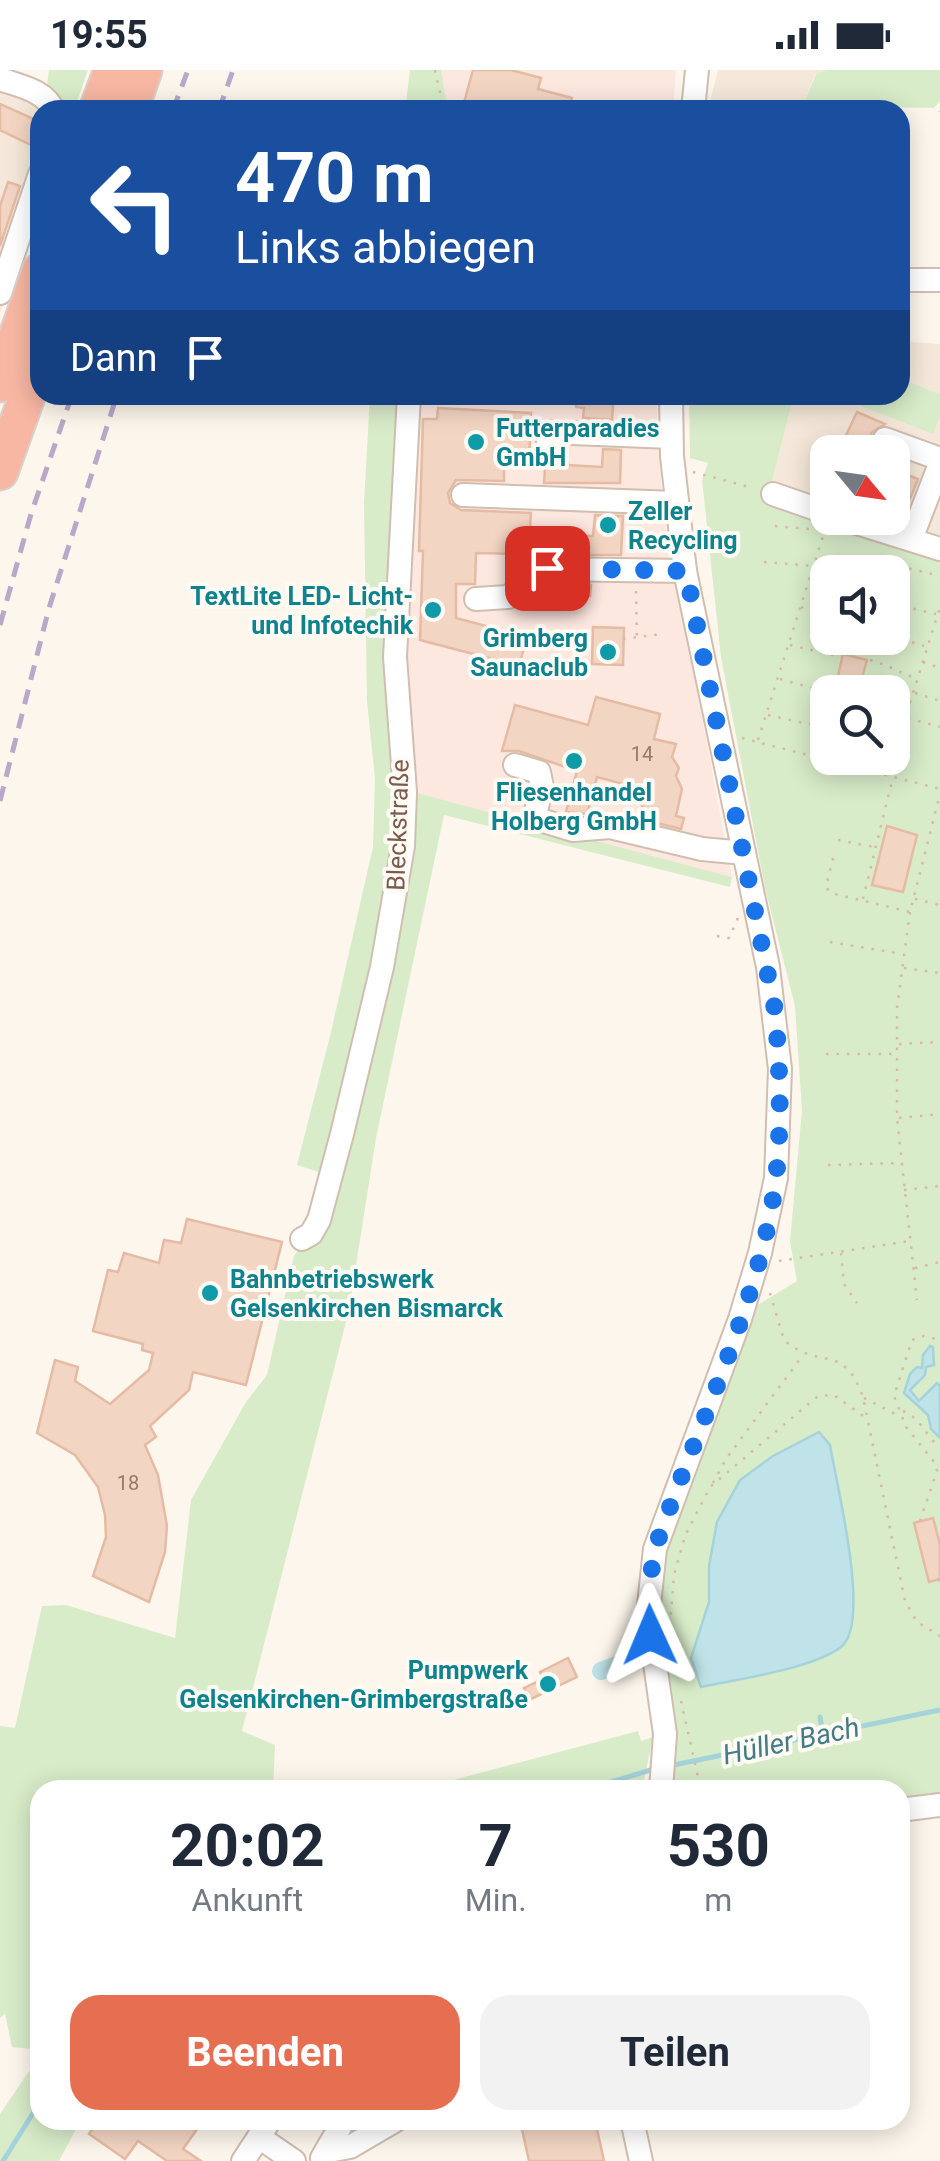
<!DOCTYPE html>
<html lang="de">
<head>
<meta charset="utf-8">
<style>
	:root { --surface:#fff; --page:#f2f2f3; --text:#1f2937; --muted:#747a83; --accent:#e76f51 }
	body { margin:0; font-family:Roboto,sans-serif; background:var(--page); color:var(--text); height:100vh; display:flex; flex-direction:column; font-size:38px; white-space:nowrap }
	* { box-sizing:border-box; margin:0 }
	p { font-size:32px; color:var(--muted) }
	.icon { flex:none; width:55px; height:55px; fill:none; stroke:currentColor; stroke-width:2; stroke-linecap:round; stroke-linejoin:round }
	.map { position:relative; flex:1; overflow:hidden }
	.sheet { position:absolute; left:30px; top:1710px; width:880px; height:350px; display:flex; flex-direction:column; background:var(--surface); border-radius:30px; box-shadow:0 5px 25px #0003 }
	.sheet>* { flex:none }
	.hud { position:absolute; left:30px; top:30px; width:880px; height:305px; border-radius:30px; box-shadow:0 5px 25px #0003; background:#1a4fa0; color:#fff; overflow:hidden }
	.needle { width:65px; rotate:119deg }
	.controls { position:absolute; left:810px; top:365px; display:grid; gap:20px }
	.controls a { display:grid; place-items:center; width:100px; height:100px; border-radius:20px; background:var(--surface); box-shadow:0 5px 25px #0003; font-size:50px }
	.pin { position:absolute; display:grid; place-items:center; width:85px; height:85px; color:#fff; margin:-42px; border-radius:20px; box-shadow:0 5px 15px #0006 }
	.me { position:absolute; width:110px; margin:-55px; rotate:359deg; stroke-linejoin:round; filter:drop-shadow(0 0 8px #0008) }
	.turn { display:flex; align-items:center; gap:35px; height:210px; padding:0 40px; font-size:45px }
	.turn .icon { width:130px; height:130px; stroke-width:2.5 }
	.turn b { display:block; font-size:70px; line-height:85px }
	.then { display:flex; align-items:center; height:95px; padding:0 40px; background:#0003; gap:20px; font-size:38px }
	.eta { display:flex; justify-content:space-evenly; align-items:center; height:170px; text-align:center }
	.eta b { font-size:60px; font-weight:700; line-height:70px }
	.primary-button { display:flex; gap:20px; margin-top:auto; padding:20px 40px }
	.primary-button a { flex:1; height:115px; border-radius:30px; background:var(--accent); color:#fff; font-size:40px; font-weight:700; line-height:115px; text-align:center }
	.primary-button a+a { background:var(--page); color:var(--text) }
	.status { display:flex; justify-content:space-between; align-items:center; height:70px; padding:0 50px; background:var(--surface); direction:ltr }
	.status svg { height:28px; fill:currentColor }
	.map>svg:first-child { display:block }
	.residential { fill:#f5e8da }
	.commercial { fill:#fde8e0 }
	.green { fill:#d8ecc9; fill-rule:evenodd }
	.water { fill:#bfe3e8; stroke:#a5d3da; stroke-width:2.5 }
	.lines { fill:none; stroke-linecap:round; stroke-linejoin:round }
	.stream { stroke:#a5d3da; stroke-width:5 }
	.canal { stroke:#bfe3e8; stroke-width:18 }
	.building { fill:#f3d5c3; stroke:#e6bba3; stroke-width:2.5 }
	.minor-casing { stroke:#d1beb0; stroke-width:26 }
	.highway-casing { stroke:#dad1cd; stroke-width:39 }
	.path { stroke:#d9b8a5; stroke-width:2.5; stroke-dasharray:2.5 8; stroke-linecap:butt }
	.minor { stroke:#fff; stroke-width:22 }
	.highway { stroke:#f7b7a3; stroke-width:35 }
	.rail { stroke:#b9a8c9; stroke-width:5; stroke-dasharray:15 10; stroke-linecap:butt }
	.route { stroke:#1a73e8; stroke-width:18; stroke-dasharray:0 32.4 }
	.culture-dot { fill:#0f9aa8; stroke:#fffaf3; stroke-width:4 }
	.labels { text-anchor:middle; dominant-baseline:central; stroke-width:8; stroke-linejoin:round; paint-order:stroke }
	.number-label { font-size:20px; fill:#987a6a }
	.culture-label { font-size:25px; font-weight:bold; fill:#0d838f; stroke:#fffaf3; text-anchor:start }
	.street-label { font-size:25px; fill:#7a5c4d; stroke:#fffaf3 }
	.water-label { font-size:28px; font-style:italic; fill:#437c86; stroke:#fffaf3 }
</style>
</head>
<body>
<div class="status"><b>19:55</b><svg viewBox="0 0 49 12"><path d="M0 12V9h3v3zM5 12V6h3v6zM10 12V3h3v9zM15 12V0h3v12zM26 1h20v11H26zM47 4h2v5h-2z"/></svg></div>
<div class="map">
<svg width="940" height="2091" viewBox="0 0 940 2091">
	<rect width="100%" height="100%" fill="#fdf6ec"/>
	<!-- residential -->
	<g class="residential">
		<polygon points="0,0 12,0 47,15 57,25 61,40 40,40 40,131 0,243"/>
		<polygon points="718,0 826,0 815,4 801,40 708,40"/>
		<polygon points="900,271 940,274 940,477 849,448 892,448 892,382 828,382 827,440 770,419 794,325 900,325"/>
	</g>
	<!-- commercial -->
	<g class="commercial">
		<polygon points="441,0 676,0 673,40 448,40"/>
		<polygon points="413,325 656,325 663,440 732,807 410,721 400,588"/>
	</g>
	<!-- green -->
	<g class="green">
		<polygon points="49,0 88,0 74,40 61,40 57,25 47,15"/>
		<polygon points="410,0 441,0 448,40 405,40"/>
		<polygon points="826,0 940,0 940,31 934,38 836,36 836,40 801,40 816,4"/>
		<polygon points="900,309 940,324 940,346 933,364 861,336 865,325 900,325"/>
		<polygon points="370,325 407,325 397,451 410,721 732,807 730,817 444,745 376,1068 349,1240 242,1661 275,1675 273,1720 40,1720 40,1980 12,1977 5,1944 0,1948 0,1656 15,1658 42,1536 66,1535 175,1568 191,1430 246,1332 267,1305 294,1186 310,1163 328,1105 297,1095 331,962 373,777 375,709 367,631 364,432"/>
		<path d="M689,325h105l-24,94 170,63v1241l-40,8v-11h-233l-11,-176 6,-66 89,-239 46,-28 -7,-40 12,-131 -7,-104 -30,-118 -44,-231 -19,-177 6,-17 -18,-5zM828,502h64v66h-64zM828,622h64v66h-64z"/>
		<polygon points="638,1661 641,1671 653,1667 642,1720 416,1720"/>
		<polygon points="40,1985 40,2050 81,2050 59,2091 0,2091 0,2044"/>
	</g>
	<!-- water -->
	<g class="water">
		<polygon points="930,1276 933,1277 934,1295 926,1297 925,1305 910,1320 919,1331 937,1313 940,1316 940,1368 931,1359 928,1345 904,1323 910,1304 917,1297 922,1298 923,1285"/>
		<path d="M819,1362l11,13c6,37 42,178 11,202 -29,22 -103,32 -140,40l-10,-29 18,-56v-36l8,-44 23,-42 33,-24z"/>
	</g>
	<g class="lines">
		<!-- stream -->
		<g class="stream">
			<polyline points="820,1647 823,1664"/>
			<polyline points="669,1696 940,1640"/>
			<polyline points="585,1720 654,1699"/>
			<polyline points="3,2091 40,2032"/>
		</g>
		<!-- canal -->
		<polyline class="canal" points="601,1601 628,1591"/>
	</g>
	<!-- building -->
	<g class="building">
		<polygon points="473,0 511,0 541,8 538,19 572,28 569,40 462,40"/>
		<polygon points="0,34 40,52 33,76 0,60"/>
		<polygon points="8,112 20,116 0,176 0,136"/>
		<polygon points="576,325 614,325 612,350 583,348 584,338 576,337"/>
		<polygon points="438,338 531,343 529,395 504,394 504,411 456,410 448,423 450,433 461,440 531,443 528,484 476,483 475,514 456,514 456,548 527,567 519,596 420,570 423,481 419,481 423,349 437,349"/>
		<polygon points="857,342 885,354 871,363 874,382 838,382"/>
		<polygon points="603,379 621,380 620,413 544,413 545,398 555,397 560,392 568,392 568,395 602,397"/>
		<polygon points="892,399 918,409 910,429 892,422"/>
		<polygon points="595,445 623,446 621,485 583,485 584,466 593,466"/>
		<polygon points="557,514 591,515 590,526 570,525 569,540 557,539"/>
		<polygon points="593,557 624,558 623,595 592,594"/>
		<polygon points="843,584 867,590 858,622 835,619"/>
		<polygon points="596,627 660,644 654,669 676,674 672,687 679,698 676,706 682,719 676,746 684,748 681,759 640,749 643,737 636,726 639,718 597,707 587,744 566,742 577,701 519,681 502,681 515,635 588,655"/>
		<polygon points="887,756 917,765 903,822 872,815"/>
		<polygon points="187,1149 282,1172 246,1315 193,1302 189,1320 150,1356 156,1367 145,1375 158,1405 167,1456 165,1482 149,1532 93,1506 106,1467 105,1445 98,1417 75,1385 37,1363 55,1290 78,1297 75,1311 110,1334 149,1300 153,1283 142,1280 143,1274 93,1261 108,1200 118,1202 124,1183 159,1193 164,1170 181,1173"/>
		<polygon points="933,1448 940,1474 940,1509 929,1512 914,1453"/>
		<polygon points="568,1588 577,1607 529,1630 524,1618 543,1609 540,1602"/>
		<polygon points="98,2050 193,2050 200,2055 183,2079 201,2091 167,2091 138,2071 125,2089 89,2064"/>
		<polygon points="520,2050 595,2050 604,2091 529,2091"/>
	</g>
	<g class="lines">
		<!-- minor casing -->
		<g class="minor-casing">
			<g id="minor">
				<path d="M0,9c19,7 45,11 53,31"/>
				<polyline points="693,40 697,0"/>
				<polyline points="900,210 940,210"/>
				<polyline points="0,223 40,104"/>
				<polyline points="885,369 940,389"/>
				<polyline points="548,384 548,362 671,367"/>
				<polyline points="773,424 828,443"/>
				<polyline points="463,425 676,433"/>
				<polyline points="841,448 940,479"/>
				<polyline points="911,469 940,394"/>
				<polyline points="476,529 508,527 547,499 685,501"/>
				<polyline points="515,695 539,702 542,717 534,748 573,760 610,757 702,779 744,783"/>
				<polyline points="302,1169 311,1164 319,1150 342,1064 382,897 403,776 405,722 395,587 409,325"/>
				<polyline points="661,1720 665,1664 648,1544 655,1479 740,1249 760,1183 776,1108 780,999 768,897 685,501 672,386 671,325"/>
				<polyline points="900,1740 940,1735"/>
				<polyline points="632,2050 641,2091"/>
				<polyline points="259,2067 294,2091"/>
				<polyline points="328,2081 350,2077 396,2050"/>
				<polyline points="322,2088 344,2050"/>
				<polyline points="243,2091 270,2050"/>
			</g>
		</g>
		<!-- highway casing -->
		<g class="highway-casing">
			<g id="highway">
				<polyline points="97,40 112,0"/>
				<polyline points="130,40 144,0"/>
				<polyline points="0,314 40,201"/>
				<polyline points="0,402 40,290"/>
			</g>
		</g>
		<!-- path -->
		<g class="path">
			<polyline points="435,0 444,40"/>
			<polyline points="940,42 940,41"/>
			<polyline points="693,402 753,418"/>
			<polyline points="775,456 809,459"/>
			<polyline points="764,492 812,496"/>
			<polyline points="899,496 940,506"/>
			<polyline points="812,504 828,508"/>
			<polyline points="636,521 637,570"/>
			<polyline points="893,534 936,544"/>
			<polyline points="801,537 828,547"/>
			<polyline points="892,566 924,576"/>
			<polyline points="623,569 662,564"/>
			<polyline points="790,575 842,587"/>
			<path d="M870,590c18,5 30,13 48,19"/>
			<polyline points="923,592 940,598"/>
			<polyline points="780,609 827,622"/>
			<polyline points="915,623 940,631"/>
			<polyline points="892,640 905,644"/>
			<polyline points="768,645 817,656"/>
			<polyline points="908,648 940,657"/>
			<polyline points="742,668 940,719"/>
			<polyline points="758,670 824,463"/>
			<polyline points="888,703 940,537"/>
			<polyline points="838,770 875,777"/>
			<polyline points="833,788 826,817 831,823 910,842 940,724"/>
			<polyline points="863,829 893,707"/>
			<polyline points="915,829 940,835"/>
			<polyline points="910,842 897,938 897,1048 917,1230"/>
			<polyline points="717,866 729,868 738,848"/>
			<polyline points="830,872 902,884"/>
			<polyline points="904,898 940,903"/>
			<polyline points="899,974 940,972"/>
			<polyline points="826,984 896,984"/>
			<polyline points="899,1048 940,1044"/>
			<polyline points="828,1095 898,1093"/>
			<polyline points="904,1120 940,1116"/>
			<polyline points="841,1183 844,1214 857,1233"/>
			<polyline points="779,1191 910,1171"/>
			<polyline points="915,1198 940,1192"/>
			<path d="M770,1223l14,47c35,31 59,1 79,57l42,204 12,21 23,14"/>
			<polyline points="864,1328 901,1347"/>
			<path d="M903,1341c18,7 23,25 37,37"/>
			<polyline points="713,1413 726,1389 803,1285"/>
			<polyline points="920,1451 937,1401 935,1393 906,1357 894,1326 912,1270 924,1266 940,1270"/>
			<polyline points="938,1509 940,1511"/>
			<polyline points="670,1555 674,1505 685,1466 710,1417 818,1326 834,1325 866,1348"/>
			<polyline points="681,1631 701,1720"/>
		</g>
		<!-- minor -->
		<use href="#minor" class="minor"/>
		<!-- highway -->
		<use href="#highway" class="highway"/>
		<!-- rail -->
		<g class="rail">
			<polyline points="173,40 188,0"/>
			<polyline points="219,40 233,0"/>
			<polyline points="0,555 31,444 72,325"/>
			<polyline points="0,731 49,538 117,325"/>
		</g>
	</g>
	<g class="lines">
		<!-- route -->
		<path class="route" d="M547,498l139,3 89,439c5,56 7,112 1,168 -15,122 -81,253 -121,371l-5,31v55"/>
	</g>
	<!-- markers -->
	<g class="culture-dot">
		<circle cx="476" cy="372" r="10"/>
		<circle cx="608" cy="455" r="10"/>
		<circle cx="433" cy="540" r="10"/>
		<circle cx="608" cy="582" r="10"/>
		<circle cx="574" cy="691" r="10"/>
		<circle cx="210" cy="1223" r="10"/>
		<circle cx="548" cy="1614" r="10"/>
	</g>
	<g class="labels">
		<!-- number labels -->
		<g class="number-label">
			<text x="642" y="684">14</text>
			<text x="128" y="1413">18</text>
		</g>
		<!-- culture labels -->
		<g class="culture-label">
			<text x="496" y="358">Futterparadies<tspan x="496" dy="29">GmbH</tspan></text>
			<text x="628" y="441">Zeller<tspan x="628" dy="29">Recycling</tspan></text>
			<text x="413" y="526" text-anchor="end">TextLite LED- Licht-<tspan x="413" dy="29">und Infotechik</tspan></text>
			<text x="588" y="568" text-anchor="end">Grimberg<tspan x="588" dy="29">Saunaclub</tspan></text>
			<text x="574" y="722" text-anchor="middle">Fliesenhandel<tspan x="574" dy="29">Holberg GmbH</tspan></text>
			<text x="230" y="1209">Bahnbetriebswerk<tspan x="230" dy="29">Gelsenkirchen Bismarck</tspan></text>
			<text x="528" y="1600" text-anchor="end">Pumpwerk<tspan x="528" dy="29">Gelsenkirchen-Grimbergstraße</tspan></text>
		</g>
		<!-- street labels -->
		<g class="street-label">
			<text transform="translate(398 755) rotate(-88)">Bleckstraße</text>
		</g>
		<!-- water labels -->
		<g class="water-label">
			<text transform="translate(791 1671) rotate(-12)">Hüller Bach</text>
		</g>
	</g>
</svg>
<div class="controls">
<a><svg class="needle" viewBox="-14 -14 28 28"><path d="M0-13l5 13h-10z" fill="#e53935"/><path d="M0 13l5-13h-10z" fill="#747a83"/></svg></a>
<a><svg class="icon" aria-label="sound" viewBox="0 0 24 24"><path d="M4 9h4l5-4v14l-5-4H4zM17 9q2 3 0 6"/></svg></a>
<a><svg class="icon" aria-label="search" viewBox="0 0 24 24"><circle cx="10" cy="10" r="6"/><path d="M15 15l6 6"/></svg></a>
</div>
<div class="pin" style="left:547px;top:498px;background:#d93025"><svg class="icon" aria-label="arrive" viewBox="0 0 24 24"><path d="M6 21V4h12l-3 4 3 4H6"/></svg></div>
<svg class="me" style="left:650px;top:1565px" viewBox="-20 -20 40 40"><path d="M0-17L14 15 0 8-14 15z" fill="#1a73e8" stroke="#fff" stroke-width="4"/></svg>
<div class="hud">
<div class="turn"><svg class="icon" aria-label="left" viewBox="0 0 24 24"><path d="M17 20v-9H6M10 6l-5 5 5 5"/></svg><div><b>470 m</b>Links abbiegen</div></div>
<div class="then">Dann<svg class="icon" aria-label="arrive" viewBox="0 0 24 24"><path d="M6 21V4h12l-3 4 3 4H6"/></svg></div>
</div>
<section class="sheet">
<div class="eta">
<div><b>20:02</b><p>Ankunft</p></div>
<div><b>7</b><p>Min.</p></div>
<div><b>530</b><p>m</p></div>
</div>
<div class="primary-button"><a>Beenden</a><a>Teilen</a></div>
</section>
</div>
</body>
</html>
